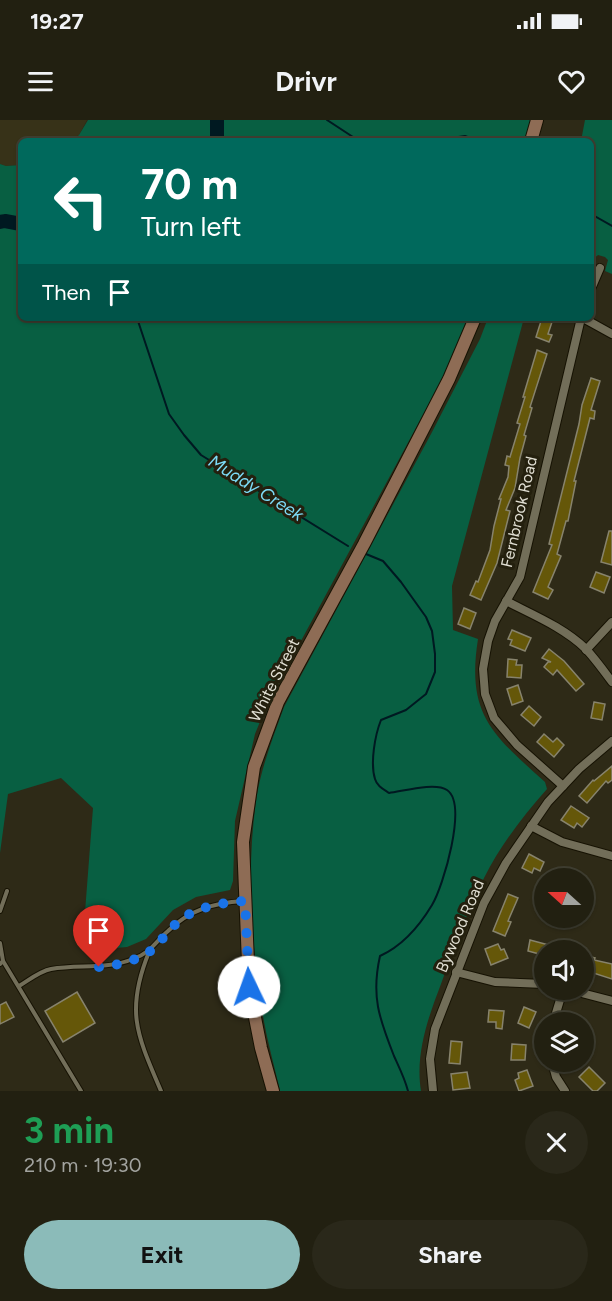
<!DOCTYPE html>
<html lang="en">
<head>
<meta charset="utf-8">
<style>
	:root { --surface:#222011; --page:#2a281a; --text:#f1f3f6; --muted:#a2a39f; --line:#3f3e31; --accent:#8bbbb9 }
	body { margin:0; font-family:Figtree,sans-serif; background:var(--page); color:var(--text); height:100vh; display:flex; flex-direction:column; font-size:22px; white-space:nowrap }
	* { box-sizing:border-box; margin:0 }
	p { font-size:20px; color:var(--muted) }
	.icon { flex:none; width:33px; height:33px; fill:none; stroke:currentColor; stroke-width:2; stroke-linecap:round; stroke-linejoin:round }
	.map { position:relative; height:971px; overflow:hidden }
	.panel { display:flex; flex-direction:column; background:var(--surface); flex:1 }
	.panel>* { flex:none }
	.guide { position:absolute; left:18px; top:18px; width:576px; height:183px; border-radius:9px; box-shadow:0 2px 4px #0004,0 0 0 2px var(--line); background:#00695c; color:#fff; overflow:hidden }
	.needle { width:39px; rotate:291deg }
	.controls { position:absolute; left:534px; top:748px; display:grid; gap:12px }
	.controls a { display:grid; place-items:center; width:60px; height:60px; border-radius:50%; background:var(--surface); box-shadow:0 2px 4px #0004,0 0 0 2px var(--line); font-size:30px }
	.pin { position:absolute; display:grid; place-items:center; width:51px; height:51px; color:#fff; margin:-62px -26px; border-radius:50% 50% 50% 0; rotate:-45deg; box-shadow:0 0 6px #0007 }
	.pin .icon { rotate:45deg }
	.me { position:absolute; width:66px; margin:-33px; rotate:357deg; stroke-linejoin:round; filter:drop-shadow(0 0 4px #0008) }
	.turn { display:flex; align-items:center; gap:21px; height:126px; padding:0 24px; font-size:27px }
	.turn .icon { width:78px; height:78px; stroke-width:2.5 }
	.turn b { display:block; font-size:42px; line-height:51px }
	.then { display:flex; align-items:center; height:57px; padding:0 24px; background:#0003; gap:12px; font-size:22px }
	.round { display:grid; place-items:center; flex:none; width:63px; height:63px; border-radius:32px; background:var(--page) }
	.head { display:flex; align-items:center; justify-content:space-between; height:102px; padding:0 24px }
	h1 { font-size:36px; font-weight:700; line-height:45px; color:#1e9e55 }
	.cta { display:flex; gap:12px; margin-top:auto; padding:12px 24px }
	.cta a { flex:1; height:69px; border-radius:36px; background:var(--accent); color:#111; font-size:24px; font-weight:700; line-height:69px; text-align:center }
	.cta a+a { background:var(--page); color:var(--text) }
	.status { display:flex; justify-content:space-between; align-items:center; height:42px; padding:0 30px; background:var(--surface); direction:ltr }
	.status svg { height:16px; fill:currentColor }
	header { display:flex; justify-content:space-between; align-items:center; height:78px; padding:0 24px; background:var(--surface); font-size:27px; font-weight:700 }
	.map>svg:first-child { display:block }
	.built { fill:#373218 }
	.green { fill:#085f42 }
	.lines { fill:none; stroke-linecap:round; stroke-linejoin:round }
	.stream { stroke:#001921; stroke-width:2 }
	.river { stroke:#001921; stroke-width:14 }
	.building { fill:#655709; stroke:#87836d; stroke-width:1.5 }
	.lane-casing { stroke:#161203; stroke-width:6 }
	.street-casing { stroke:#161203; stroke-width:10 }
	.secondary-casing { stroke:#161203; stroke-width:14 }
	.lane { stroke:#726e59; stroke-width:4 }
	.street { stroke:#726e59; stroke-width:8 }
	.secondary { stroke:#8e6c55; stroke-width:12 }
	.route { stroke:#1a73e8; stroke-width:10; stroke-dasharray:0 18 }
	.labels { text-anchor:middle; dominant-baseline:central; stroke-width:6; stroke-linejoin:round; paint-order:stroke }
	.street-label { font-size:16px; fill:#e1dfd3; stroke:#24200e }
	.water-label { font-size:18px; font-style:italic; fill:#7ddbf6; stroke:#24200e }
</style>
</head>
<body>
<div class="status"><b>19:27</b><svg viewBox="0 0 49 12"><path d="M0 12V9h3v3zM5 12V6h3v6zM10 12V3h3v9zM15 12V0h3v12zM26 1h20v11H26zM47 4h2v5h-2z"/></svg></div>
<header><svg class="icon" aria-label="menu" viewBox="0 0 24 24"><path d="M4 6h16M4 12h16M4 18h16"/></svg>Drivr<svg class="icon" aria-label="heart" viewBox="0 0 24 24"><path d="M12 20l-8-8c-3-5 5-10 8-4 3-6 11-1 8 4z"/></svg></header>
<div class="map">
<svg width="612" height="971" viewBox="0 0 612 971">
	<rect width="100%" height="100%" fill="#2e2a17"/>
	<!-- built -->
	<polygon class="built" points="0,0 87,0 79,15 72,21 21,21 21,45 6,46 0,44"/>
	<!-- green -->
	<g class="green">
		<polygon points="88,0 532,0 526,21 72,21 79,15"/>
		<polygon points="585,0 612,0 612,154 605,151 608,140 605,137 598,135 591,141 591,21 581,21"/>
		<polygon points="0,44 6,46 21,45 21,198 471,198 451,243 268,582 255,614 235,701 233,761 230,770 196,777 173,790 146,819 127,827 82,831 93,688 61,658 8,674 0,733"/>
		<path d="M488,198h36l-72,268 1,44 25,9c-12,76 15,96 67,143l2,7c-24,27 -47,57 -63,89 -17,35 -30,70 -43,106 -13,34 -26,70 -20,107h-141c-6,-27 -14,-54 -18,-81 -11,-68 -16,-147 -5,-215 5,-30 17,-60 27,-88l147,-273 49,-95z"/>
	</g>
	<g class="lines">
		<!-- stream -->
		<g class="stream">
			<polyline points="327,0 353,17 369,21"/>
			<polyline points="433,21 465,16 478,21"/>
			<polyline points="591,94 612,106"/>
			<polyline points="137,198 169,294 184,315 201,335 348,426"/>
			<path d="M366,434l17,7 18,21 25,35 6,14 3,23v18l-9,22 -20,16 -25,10c-6,15 -11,43 -6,59 2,7 8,10 14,14 15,-2 46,-11 58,-3 21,14 -4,97 -15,115 -12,20 -30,41 -52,51 -9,40 -1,62 14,100 5,11 11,23 14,35"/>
		</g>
		<!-- river -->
		<g class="river">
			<polyline points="217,0 217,21"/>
			<polyline points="0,102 5,101 21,104"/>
		</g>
	</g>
	<!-- building -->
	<g class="building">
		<polygon points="542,198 552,202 548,214 552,215 549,222 536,217"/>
		<polygon points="537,230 547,234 530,287 532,288 524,315 526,316 520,338 515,368 506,390 510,391 497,443 481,480 470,475 476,461 478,462 490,430 494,406 501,379 499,379 508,357 509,346 505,345 507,336 510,337 520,304 517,303 525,277 523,277"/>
		<polygon points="591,258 600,261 591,290 595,291 594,299 590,298 574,361 576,361 568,401 566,401 557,434 561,436 548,467 553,470 548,479 533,472 552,425 549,424 579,304 582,285"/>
		<polygon points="609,411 612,411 612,445 601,442"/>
		<polygon points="596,452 610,457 604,473 590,467"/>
		<polygon points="464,488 476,493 470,509 458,504"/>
		<polygon points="512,510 531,518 525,531 510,525 512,520 508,519"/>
		<polygon points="549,529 564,541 584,564 576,571 557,550 553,555 544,547 548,542 551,542 542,538"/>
		<polygon points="508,539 517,540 516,545 522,545 521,558 507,557"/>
		<polygon points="518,565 523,581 512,585 507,569"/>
		<polygon points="594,582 605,584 602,600 591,598"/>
		<polygon points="529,586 541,597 534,606 521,595"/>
		<polygon points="544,614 553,622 557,618 564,625 554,637 537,622"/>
		<polygon points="612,646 612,660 608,663 606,661 587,683 579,676 593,660 594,661"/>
		<polygon points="571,686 589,698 582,707 577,703 574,708 561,700"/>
		<polygon points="529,734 544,742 540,751 534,748 532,753 522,748"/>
		<polygon points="508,774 518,778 508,801 511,802 505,816 493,811"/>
		<polygon points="530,820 564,829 564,831 544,831 543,835 528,831"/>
		<polygon points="498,824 501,830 504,829 508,838 491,845 485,829"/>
		<polygon points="584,835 595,838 594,840 612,844 612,859 584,850"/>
		<polygon points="77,872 95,903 63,922 45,891"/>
		<polygon points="6,882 14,897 0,904 0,885"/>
		<polygon points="524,887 536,892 529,908 518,903"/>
		<polygon points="489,890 504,891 502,909 496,908 496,902 488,902"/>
		<polygon points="451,921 462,922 460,944 449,943"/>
		<polygon points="512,924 526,925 525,940 511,940"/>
		<polygon points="589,947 605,963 597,971 593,971 579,957"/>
		<polygon points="527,950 533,966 519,971 515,960 519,958 518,953"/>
		<polygon points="467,952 470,968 453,970 451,954"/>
	</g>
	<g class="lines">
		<!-- lane casing -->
		<g class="lane-casing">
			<g id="lane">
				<polyline points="0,791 7,771"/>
				<polyline points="0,823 3,841 0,844"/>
				<path d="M149,832c-24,59 -12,83 12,139"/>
				<polyline points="3,841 81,971"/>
				<path d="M19,866c10,-6 21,-15 32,-17 28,-5 55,1 82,-10 19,-7 21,-16 35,-28 21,-21 46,-28 75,-30"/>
			</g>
		</g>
		<!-- street casing -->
		<g class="street-casing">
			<g id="street">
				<polyline points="591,169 600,148"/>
				<polyline points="583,198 612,214"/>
				<path d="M506,481c27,14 57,26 80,48 9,10 18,22 26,33"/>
				<polyline points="586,530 612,502"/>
				<polyline points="563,666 517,625 494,598 485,574 483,549 488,521 495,501 520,457 581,198"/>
				<polyline points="531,706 562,722 612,736"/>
				<polyline points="456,852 495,862 544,864"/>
				<polyline points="570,870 612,881"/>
				<polyline points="553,903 563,870"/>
				<polyline points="552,942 556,957 565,971"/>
				<polyline points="433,971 430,939 435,909 484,783 506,743 548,682 579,649 612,621"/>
			</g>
		</g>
		<!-- secondary casing -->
		<g class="secondary-casing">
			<g id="secondary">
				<polyline points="531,21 537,0"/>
				<polyline points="273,971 261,928 249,867 243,722 254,647 278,582 364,424 449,259 475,198"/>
			</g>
		</g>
		<!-- lane -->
		<use href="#lane" class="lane"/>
		<!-- street -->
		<use href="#street" class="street"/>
		<!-- secondary -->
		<use href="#secondary" class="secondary"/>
	</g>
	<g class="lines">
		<!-- route -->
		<path class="route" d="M99,847c17,-1 36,-6 50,-15 13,-10 21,-26 37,-36 19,-11 38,-13 59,-15l4,86"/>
	</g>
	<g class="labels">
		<!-- street labels -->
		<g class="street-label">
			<text transform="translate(519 392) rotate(-77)">Fernbrook Road</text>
			<text transform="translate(274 560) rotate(-63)">White Street</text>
			<text transform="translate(460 806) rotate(-67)">Bywood Road</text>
		</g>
		<!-- water labels -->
		<g class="water-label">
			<text transform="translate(256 368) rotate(32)">Muddy Creek</text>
		</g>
	</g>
</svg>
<div class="controls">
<a><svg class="needle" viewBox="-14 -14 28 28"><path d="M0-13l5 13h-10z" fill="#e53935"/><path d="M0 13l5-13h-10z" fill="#a2a39f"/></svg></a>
<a><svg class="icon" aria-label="sound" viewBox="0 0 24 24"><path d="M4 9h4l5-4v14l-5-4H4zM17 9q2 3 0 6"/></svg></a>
<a><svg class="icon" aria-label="layers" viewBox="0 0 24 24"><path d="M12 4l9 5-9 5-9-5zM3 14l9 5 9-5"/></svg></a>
</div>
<div class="pin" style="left:99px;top:847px;background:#d93025"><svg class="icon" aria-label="arrive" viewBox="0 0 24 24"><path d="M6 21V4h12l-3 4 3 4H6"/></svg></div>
<svg class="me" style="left:249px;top:867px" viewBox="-20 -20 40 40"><circle r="19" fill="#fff"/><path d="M0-13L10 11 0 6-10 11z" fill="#1a73e8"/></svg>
<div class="guide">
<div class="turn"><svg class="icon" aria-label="left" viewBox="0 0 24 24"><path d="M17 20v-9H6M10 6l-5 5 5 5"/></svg><div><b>70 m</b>Turn left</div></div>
<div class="then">Then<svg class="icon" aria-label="arrive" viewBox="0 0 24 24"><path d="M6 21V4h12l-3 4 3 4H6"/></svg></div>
</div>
</div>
<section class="panel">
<div class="head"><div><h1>3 min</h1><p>210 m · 19:30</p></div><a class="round"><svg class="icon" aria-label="close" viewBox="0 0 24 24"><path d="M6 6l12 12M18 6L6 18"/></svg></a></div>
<div class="cta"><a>Exit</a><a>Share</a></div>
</section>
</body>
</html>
